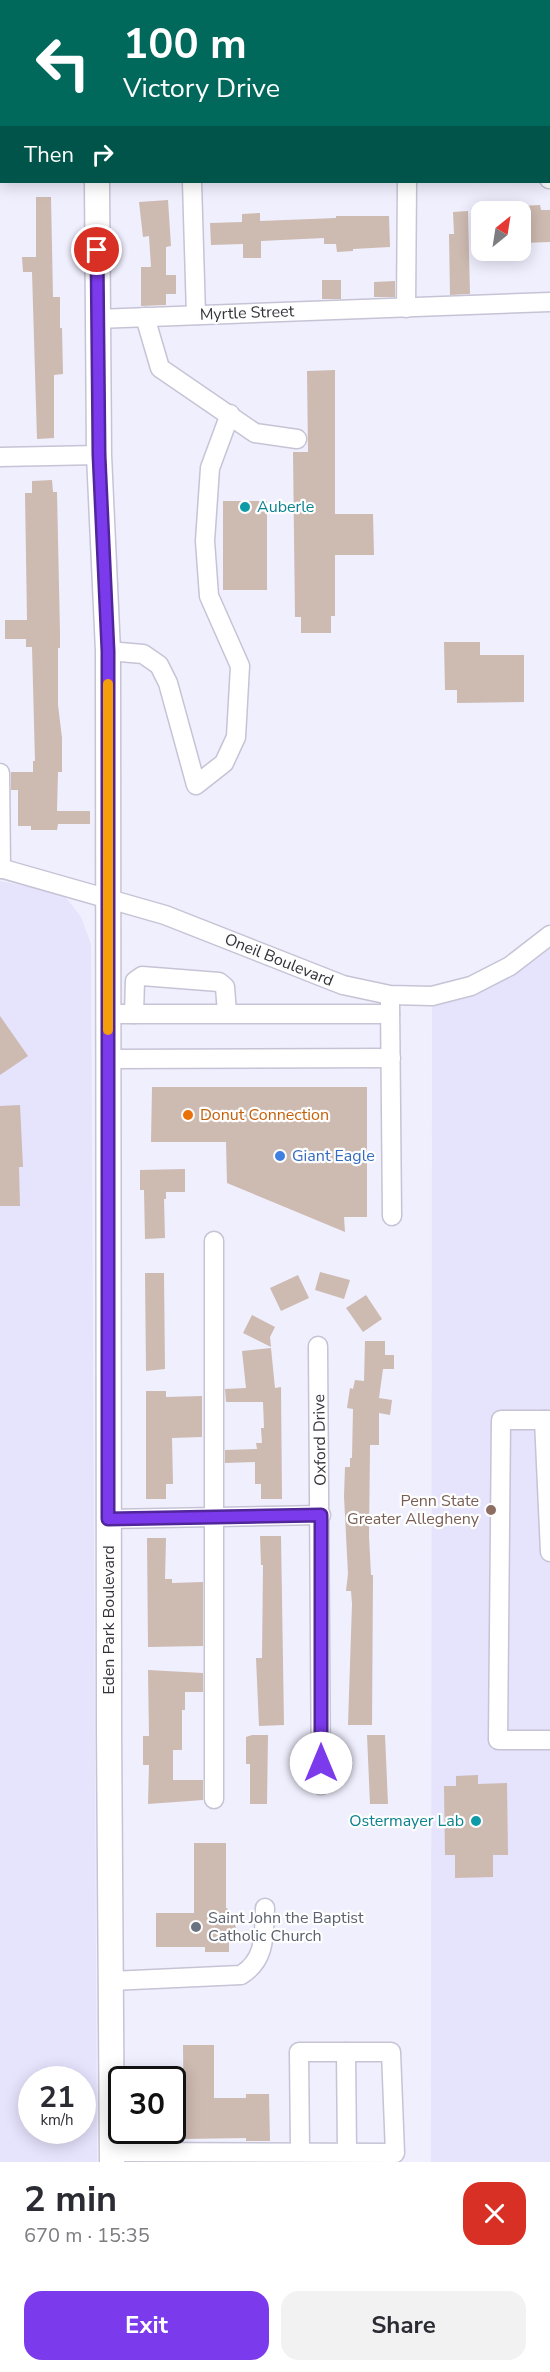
<!DOCTYPE html>
<html lang="en">
<head>
<meta charset="utf-8">
<style>
	:root { --surface:#fff; --page:#f2f2f3; --text:#2b2b33; --muted:#7c7c81; --accent:#7c3aed }
	body { margin:0; font-family:"Nunito Sans",sans-serif; background:var(--page); color:var(--text); height:100vh; display:flex; flex-direction:column; font-size:22px; white-space:nowrap }
	* { box-sizing:border-box; margin:0 }
	p { font-size:20px; color:var(--muted) }
	.icon { flex:none; width:33px; height:33px; fill:none; stroke:currentColor; stroke-width:2; stroke-linecap:round; stroke-linejoin:round }
	.map { position:relative; height:2162px; overflow:hidden }
	.side { display:flex; flex-direction:column; background:var(--surface); flex:1 }
	.side>* { flex:none }
	.hud { position:absolute; left:0px; top:0px; width:550px; height:183px; box-shadow:0 3px 15px #0003; background:#00695c; color:#fff; overflow:hidden }
	.needle { width:39px; rotate:30deg }
	.tools { position:absolute; left:471px; top:201px; display:grid; gap:12px }
	.tools a { display:grid; place-items:center; width:60px; height:60px; border-radius:12px; background:var(--surface); box-shadow:0 3px 15px #0003; font-size:30px }
	.speed { position:absolute; left:18px; top:2066px; display:flex; gap:12px; font-size:30px; font-weight:700; text-align:center }
	.speed>* { display:grid; place-content:center; width:78px; height:78px; border-radius:50%; background:var(--surface); box-shadow:0 3px 15px #0003; line-height:1 }
	.speed small { font-size:15px; font-weight:400 }
	.speed .limit { border:3px solid #111; border-radius:9px; background:#fff; color:#111 }
	.pin { position:absolute; display:grid; place-items:center; width:51px; height:51px; color:#fff; margin:-26px; border:3px solid #fff; border-radius:50%; box-shadow:0 2px 6px #0007 }
	.me { position:absolute; width:66px; margin:-33px; rotate:0deg; stroke-linejoin:round; filter:drop-shadow(0 0 4px #0008) }
	.turn { display:flex; align-items:center; gap:21px; height:126px; padding:0 24px; font-size:27px }
	.turn .icon { width:78px; height:78px; stroke-width:2.5 }
	.turn b { display:block; font-size:42px; line-height:51px }
	.then { display:flex; align-items:center; height:57px; padding:0 24px; background:#0003; gap:12px; font-size:22px }
	.round { display:grid; place-items:center; flex:none; width:63px; height:63px; border-radius:18px; background:var(--page) }
	.summary { display:flex; align-items:center; justify-content:space-between; height:102px; padding:0 24px }
	h1 { font-size:36px; font-weight:700; line-height:45px }
	.action { display:flex; gap:12px; margin-top:auto; padding:12px 24px }
	.action a { flex:1; height:69px; border-radius:18px; background:var(--accent); color:#fff; font-size:24px; font-weight:700; line-height:69px; text-align:center }
	.action a+a { background:var(--page); color:var(--text) }
	.map>svg:first-child { display:block }
	.built { fill:#e6e3fd; fill-rule:evenodd }
	.building { fill:#cdbab1 }
	.lines { fill:none; stroke-linecap:round; stroke-linejoin:round }
	.minor-casing { stroke:#c6c3d5; stroke-width:21 }
	.major-casing { stroke:#c6c3d5; stroke-width:27 }
	.minor { stroke:#fff; stroke-width:18 }
	.major { stroke:#fff; stroke-width:24 }
	.route-casing { stroke:#51269a; stroke-width:15 }
	.route { stroke:#7c3aed; stroke-width:10 }
	.slow { stroke:#f59e0b; stroke-width:10 }
	.culture-dot { fill:#0f9aa8; stroke:#fefefe; stroke-width:2 }
	.food-dot { fill:#e8710a; stroke:#fefefe; stroke-width:2 }
	.shop-dot { fill:#3f7fe0; stroke:#fefefe; stroke-width:2 }
	.education-dot { fill:#8d6e63; stroke:#fefefe; stroke-width:2 }
	.worship-dot { fill:#6b7280; stroke:#fefefe; stroke-width:2 }
	.labels { text-anchor:middle; dominant-baseline:central; stroke-width:4.5; stroke-linejoin:round; paint-order:stroke }
	.street-label { font-size:16px; fill:#333239; stroke:#fefefe }
	.culture-label { font-size:16px; fill:#0d838f; stroke:#fefefe; text-anchor:start }
	.food-label { font-size:16px; fill:#c56008; stroke:#fefefe; text-anchor:start }
	.shop-label { font-size:16px; fill:#366cbe; stroke:#fefefe; text-anchor:start }
	.education-label { font-size:16px; fill:#785e54; stroke:#fefefe; text-anchor:end }
	.worship-label { font-size:16px; fill:#5b616d; stroke:#fefefe; text-anchor:start }
</style>
</head>
<body>
<div class="map">
<svg width="550" height="2162" viewBox="0 0 550 2162">
	<rect width="100%" height="100%" fill="#f0effe"/>
	<!-- built -->
	<g class="built">
		<path d="M0,881l63,13 18,23 10,27 6,1218h-97zM32,2079h50v51h-50z"/>
		<polygon points="550,935 550,2162 431,2162 432,996 471,986"/>
	</g>
	<!-- building -->
	<g class="building">
		<polygon points="36,197 51,197 53,297 60,297 60,328 62,328 63,374 54,375 54,438 37,439 32,272 23,272 22,257 36,257"/>
		<polygon points="168,200 171,246 166,247 166,275 176,275 176,294 166,294 166,305 141,306 141,267 151,267 149,236 143,237 139,202"/>
		<polygon points="540,205 541,210 550,210 550,242 523,243 522,206"/>
		<polygon points="468,211 470,294 450,295 449,234 454,234 453,212"/>
		<polygon points="260,213 260,221 336,218 336,216 389,216 390,247 353,249 353,251 337,252 336,244 324,244 324,238 261,241 261,258 243,258 243,244 211,245 210,223 242,222 242,214"/>
		<rect x="322" y="280" width="19" height="19"/>
		<polygon points="395,281 395,297 374,297 374,282"/>
		<polygon points="335,370 335,514 373,514 374,555 335,555 335,616 331,616 331,633 301,633 301,617 295,617 293,452 308,452 307,371"/>
		<polygon points="52,480 53,492 57,492 60,633 60,648 58,648 58,705 62,738 62,772 58,772 57,811 90,811 90,824 58,824 57,830 31,830 31,826 18,826 18,790 11,790 11,772 33,772 33,761 35,761 32,647 26,647 26,639 5,639 5,620 27,620 25,493 32,493 32,481"/>
		<rect x="223" y="501" width="44" height="89"/>
		<polygon points="444,642 480,642 480,655 524,655 524,702 457,703 457,690 445,690"/>
		<polygon points="0,1016 28,1056 0,1075"/>
		<polygon points="152,1087 367,1087 367,1217 344,1217 345,1232 227,1183 226,1142 151,1142"/>
		<polygon points="20,1105 23,1167 19,1167 20,1206 0,1206 0,1106"/>
		<polygon points="185,1169 185,1192 166,1192 166,1199 164,1199 165,1238 145,1239 144,1190 140,1190 140,1170"/>
		<polygon points="320,1272 350,1280 344,1299 315,1290"/>
		<polygon points="145,1273 164,1273 165,1369 146,1371"/>
		<polygon points="298,1275 309,1298 281,1311 270,1288"/>
		<polygon points="366,1295 382,1319 363,1332 346,1308"/>
		<polygon points="252,1315 275,1327 270,1337 271,1347 243,1333"/>
		<polygon points="365,1341 385,1341 385,1355 394,1355 394,1369 383,1369 379,1398 392,1400 390,1415 379,1413 379,1445 370,1445 369,1536 371,1575 373,1575 372,1725 348,1725 352,1604 351,1591 346,1591 348,1574 344,1496 345,1467 350,1467 350,1458 352,1458 353,1409 347,1408 350,1388 353,1389 355,1380 364,1381"/>
		<polygon points="271,1348 275,1388 281,1387 282,1499 261,1499 261,1484 255,1484 255,1462 225,1463 225,1450 257,1449 256,1443 262,1443 261,1428 264,1428 263,1402 226,1402 225,1389 246,1388 242,1351"/>
		<polygon points="146,1391 166,1391 166,1397 202,1396 202,1437 172,1438 173,1484 166,1484 166,1499 146,1499"/>
		<polygon points="260,1536 281,1536 284,1725 259,1726 256,1658 262,1658 263,1565 261,1565"/>
		<polygon points="147,1538 166,1538 165,1579 172,1579 172,1583 203,1582 203,1646 148,1647"/>
		<polygon points="148,1670 203,1673 203,1692 185,1692 185,1710 182,1710 182,1750 173,1750 173,1780 203,1780 203,1800 148,1804 149,1765 143,1765 143,1736 149,1736"/>
		<polygon points="252,1735 268,1735 267,1804 250,1804 250,1764 246,1764 246,1737"/>
		<polygon points="367,1735 385,1735 388,1804 370,1804"/>
		<polygon points="478,1775 478,1784 507,1783 508,1855 493,1855 493,1877 455,1878 455,1855 445,1855 444,1786 456,1786 456,1776"/>
		<polygon points="194,1843 226,1843 226,1908 228,1909 229,1920 234,1923 237,1930 234,1938 229,1942 229,1952 205,1952 205,1947 156,1947 156,1913 194,1913"/>
		<polygon points="183,2045 214,2045 214,2098 246,2098 246,2094 269,2094 270,2141 246,2141 246,2138 184,2139"/>
	</g>
	<g class="lines">
		<!-- minor casing -->
		<g class="minor-casing">
			<g id="minor">
				<polyline points="360,0 362,2"/>
				<polyline points="380,2 381,0"/>
				<polyline points="549,60 550,60"/>
				<polyline points="0,99 2,100"/>
				<polyline points="549,179 550,179"/>
				<polyline points="192,182 196,315"/>
				<polyline points="406,308 407,182"/>
				<polyline points="145,317 160,368 255,433 297,439"/>
				<polyline points="97,319 550,302"/>
				<polyline points="0,457 99,455"/>
				<polyline points="108,651 143,654 159,665 168,683 196,785 224,763 236,737 240,666 209,596 205,541 210,468 230,414"/>
				<polyline points="0,773 1,869"/>
				<polyline points="0,868 165,915 343,985 390,995 432,996 471,986 510,966 550,935"/>
				<polyline points="390,1003 392,1216"/>
				<polyline points="108,1014 390,1014"/>
				<polyline points="134,1014 135,981 142,976 219,982 225,987 227,1013"/>
				<polyline points="108,1059 391,1058"/>
				<polyline points="214,1241 214,1799"/>
				<polyline points="318,1346 321,1785"/>
				<polyline points="544,1420 550,1552"/>
				<polyline points="550,1420 501,1420 498,1740 550,1740"/>
				<polyline points="108,1519 321,1515"/>
				<path d="M111,1981l130,-6c25,-15 23,-41 24,-67"/>
				<polyline points="346,2052 347,2152"/>
				<polyline points="112,2152 395,2153 391,2052 299,2052 300,2152"/>
			</g>
		</g>
		<!-- major casing -->
		<g class="major-casing">
			<g id="major">
				<polyline points="142,2 143,0"/>
				<polyline points="97,182 99,455 108,651 109,1727 112,2162"/>
			</g>
		</g>
		<!-- minor -->
		<use href="#minor" class="minor"/>
		<!-- major -->
		<use href="#major" class="major"/>
	</g>
	<g class="lines">
		<!-- route casing -->
		<g class="route-casing">
			<polyline id="route" points="97,250 99,455 108,651 108,1519 321,1515 321,1763"/>
		</g>
		<!-- route -->
		<use href="#route" class="route"/>
		<!-- slow -->
		<polyline class="slow" points="108,684 108,1030"/>
	</g>
	<!-- markers -->
	<g class="culture-dot">
		<circle cx="245" cy="507" r="6"/>
		<circle cx="476" cy="1821" r="6"/>
	</g>
	<circle class="food-dot" cx="188" cy="1115" r="6"/>
	<circle class="shop-dot" cx="280" cy="1156" r="6"/>
	<circle class="education-dot" cx="491" cy="1510" r="6"/>
	<circle class="worship-dot" cx="196" cy="1927" r="6"/>
	<g class="labels">
		<!-- street labels -->
		<g class="street-label">
			<text transform="translate(247 313) rotate(-2)">Myrtle Street</text>
			<text transform="translate(279 960) rotate(22)">Oneil Boulevard</text>
			<text transform="translate(320 1440) rotate(-91)">Oxford Drive</text>
			<text transform="translate(109 1620) rotate(-90)">Eden Park Boulevard</text>
		</g>
		<!-- culture labels -->
		<g class="culture-label">
			<text x="257" y="507">Auberle</text>
			<text x="464" y="1821" text-anchor="end">Ostermayer Lab</text>
		</g>
		<!-- food labels -->
		<g class="food-label">
			<text x="200" y="1115">Donut Connection</text>
		</g>
		<!-- shop labels -->
		<g class="shop-label">
			<text x="292" y="1156">Giant Eagle</text>
		</g>
		<!-- education labels -->
		<g class="education-label">
			<text x="479" y="1501">Penn State<tspan x="479" dy="18">Greater Allegheny</tspan></text>
		</g>
		<!-- worship labels -->
		<g class="worship-label">
			<text x="208" y="1918">Saint John the Baptist<tspan x="208" dy="18">Catholic Church</tspan></text>
		</g>
	</g>
</svg>
<div class="tools">
<a><svg class="needle" viewBox="-14 -14 28 28"><path d="M0-13l5 13h-10z" fill="#e53935"/><path d="M0 13l5-13h-10z" fill="#7c7c81"/></svg></a>
</div>
<div class="speed"><div>21<small>km/h</small></div><div class="limit">30</div></div>
<div class="pin" style="left:97px;top:250px;background:#d93025"><svg class="icon" aria-label="arrive" viewBox="0 0 24 24"><path d="M6 21V4h12l-3 4 3 4H6"/></svg></div>
<svg class="me" style="left:321px;top:1763px" viewBox="-20 -20 40 40"><circle r="19" fill="#fff"/><path d="M0-13L10 11 0 6-10 11z" fill="#7c3aed"/></svg>
<div class="hud">
<div class="turn"><svg class="icon" aria-label="left" viewBox="0 0 24 24"><path d="M17 20v-9H6M10 6l-5 5 5 5"/></svg><div><b>100 m</b>Victory Drive</div></div>
<div class="then">Then<svg class="icon" aria-label="right" viewBox="0 0 24 24"><path d="M7 20v-9h11M14 6l5 5-5 5"/></svg></div>
</div>
</div>
<section class="side">
<div class="summary"><div><h1>2 min</h1><p>670 m · 15:35</p></div><a class="round" style="background:#d93025;color:#fff"><svg class="icon" aria-label="close" viewBox="0 0 24 24"><path d="M6 6l12 12M18 6L6 18"/></svg></a></div>
<div class="action"><a>Exit</a><a>Share</a></div>
</section>
</body>
</html>
